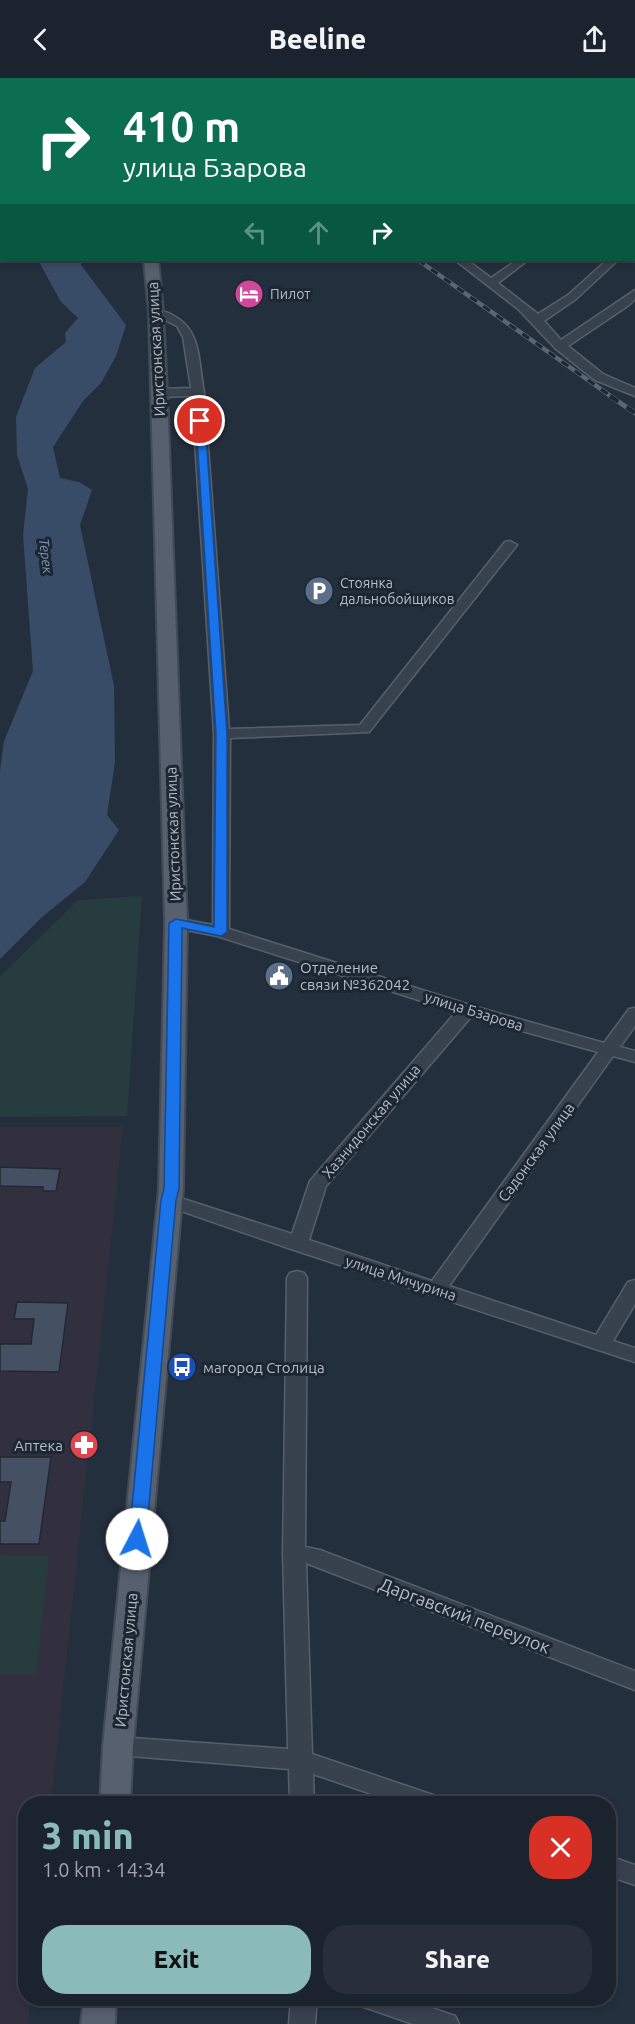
<!DOCTYPE html>
<html lang="en">
<head>
<meta charset="utf-8">
<style>
	:root { --surface:#1b232e; --page:#282f3a; --text:#f1f3f6; --muted:#a0a4aa; --line:#39404a; --accent:#8bbbb9 }
	body { margin:0; font-family:Ubuntu,sans-serif; background:var(--page); color:var(--text); height:100vh; display:flex; flex-direction:column; font-size:22px; white-space:nowrap }
	* { box-sizing:border-box; margin:0 }
	p { font-size:20px; color:var(--muted) }
	.icon { flex:none; width:33px; height:33px; fill:none; stroke:currentColor; stroke-width:2; stroke-linecap:round; stroke-linejoin:round }
	.map { position:relative; flex:1; overflow:hidden }
	.sheet { position:absolute; left:18px; top:1718px; width:598px; height:210px; display:flex; flex-direction:column; background:var(--surface); border-radius:24px; box-shadow:0 3px 9px #0003,0 0 0 2px var(--line) }
	.sheet>* { flex:none }
	.guide { position:absolute; left:0px; top:0px; width:636px; height:183px; box-shadow:0 3px 9px #0003,0 0 0 2px var(--line); background:#0b6e4f; color:#fff; overflow:hidden }
	.pin { position:absolute; display:grid; place-items:center; width:51px; height:51px; color:#fff; margin:-26px; border:3px solid #fff; border-radius:50%; box-shadow:0 2px 6px #0007 }
	.me { position:absolute; width:66px; margin:-33px; rotate:5deg; stroke-linejoin:round; filter:drop-shadow(0 0 4px #0008) }
	.turn { display:flex; align-items:center; gap:21px; height:126px; padding:0 24px; font-size:27px }
	.turn .icon { width:78px; height:78px; stroke-width:2.5 }
	.turn b { display:block; font-size:42px; line-height:51px }
	.lanes { display:flex; align-items:center; height:57px; padding:0 24px; background:#0003; justify-content:center; gap:30px; direction:ltr }
	.lanes .off { opacity:.35 }
	.round { display:grid; place-items:center; flex:none; width:63px; height:63px; border-radius:24px; background:var(--page) }
	.headline { display:flex; align-items:center; justify-content:space-between; height:102px; padding:0 24px }
	h1 { font-size:36px; font-weight:800; line-height:45px; color:var(--accent) }
	.cta { display:flex; gap:12px; margin-top:auto; padding:12px 24px }
	.cta a { flex:1; height:69px; border-radius:24px; background:var(--accent); color:#111; font-size:24px; font-weight:800; line-height:69px; text-align:center }
	.cta a+a { background:var(--page); color:var(--text) }
	header { display:flex; justify-content:space-between; align-items:center; height:78px; padding:0 24px; background:var(--surface); font-size:27px; font-weight:800 }
	.map>svg:first-child { display:block }
	.medical { fill:#32303f }
	.green { fill:#263c3f }
	.water { fill:#394c67 }
	.building { fill:#455162; stroke:#1f2835; stroke-width:1.5 }
	.lines { fill:none; stroke-linecap:round; stroke-linejoin:round }
	.minor-casing { stroke:#565f6c; stroke-width:3 }
	.major-casing { stroke:#414a57; stroke-width:4 }
	.minor { fill:#38414e; fill-rule:evenodd }
	.major { fill:#56606e; fill-rule:evenodd }
	.rail-far1-casing { stroke:#5a6575; stroke-width:4.5 }
	.rail-casing { stroke:#5a6575; stroke-width:5 }
	.rail-far1 { stroke:#1d2633; stroke-width:3; stroke-dasharray:8; stroke-linecap:butt }
	.rail { stroke:#1d2633; stroke-width:4; stroke-dasharray:10; stroke-linecap:butt }
	.route { fill:#1a73e8; stroke:#114b97; stroke-width:1.5 }
	.labels { text-anchor:middle; dominant-baseline:central; stroke-width:6; stroke-linejoin:round; paint-order:stroke }
	.far-poi-label { font-size:14px; fill:#b4bcc9; stroke:#1d2633; text-anchor:start }
	.far-water-label { font-size:14px; font-style:italic; fill:#7c92b1; stroke:#1d2633 }
	.street-label { font-size:15px; fill:#b4bcc9; stroke:#1d2633 }
	.poi-label { font-size:15px; fill:#b4bcc9; stroke:#1d2633; text-anchor:start }
	.near-street-label { font-size:18px; fill:#b4bcc9; stroke:#1d2633 }
</style>
</head>
<body>
<header><svg class="icon" aria-label="back" viewBox="0 0 24 24"><path d="M15 5l-7 7 7 7"/></svg>Beeline<svg class="icon" aria-label="share" viewBox="0 0 24 24"><path d="M12 15V3M7 8l5-5 5 5M5 13v7h14v-7"/></svg></header>
<div class="map">
<svg width="635" height="1946" viewBox="0 0 635 1946">
	<rect width="100%" height="100%" fill="#242f3e"/>
	<!-- medical -->
	<polygon class="medical" points="0,1049 123,1049 51,1725 26,1725 26,1920 30,1920 28,1946 0,1946"/>
	<!-- green -->
	<g class="green">
		<polygon points="142,818 127,1038 0,1039 0,899 78,822"/>
		<polygon points="0,1477 49,1478 36,1596 0,1596"/>
	</g>
	<!-- water -->
	<polygon class="water" points="38,182 82,182 81,187 126,247 116,278 101,305 83,323 53,369 60,400 79,404 92,412 80,447 114,608 115,684 107,737 119,752 85,804 42,839 0,881 0,693 4,663 33,593 23,457 28,411 17,377 16,339 35,290 66,264 65,255 78,240 61,224"/>
	<!-- building -->
	<g class="building">
		<polygon points="0,1089 60,1091 56,1113 43,1113 43,1109 0,1108"/>
		<polygon points="17,1224 68,1225 59,1294 0,1293 0,1266 31,1266 34,1241 14,1241"/>
		<polygon points="0,1379 51,1379 39,1466 0,1466 0,1443 5,1443 11,1404 0,1404"/>
	</g>
	<g class="lines">
		<!-- minor casing -->
		<g class="minor-casing">
			<g id="minor">
				<polygon points="20,0 30,0 31,2 21,2"/>
				<polygon points="309,0 319,0 320,2 310,2"/>
				<polygon points="336,0 360,0 361,2 337,2"/>
				<polygon points="543,0 566,0 567,2 544,2"/>
				<rect x="634" y="6" width="1" height="6"/>
				<rect x="634" y="27" width="1" height="6"/>
				<rect x="634" y="49" width="1" height="6"/>
				<rect x="634" y="86" width="1" height="6"/>
				<polygon points="635,159 635,166 634,166 634,159"/>
				<polygon points="455,182 467,182 491,200 517,182 528,182 498,205 538,236 568,217 607,182 618,182 576,221 544,243 561,262 635,212 635,221 629,227 568,268 603,296 635,310 635,318 595,302 556,271 518,231"/>
				<path d="M156,231c46,12 41,43 48,83l25,337 131,-4 145,-183 5,-1 7,4 -148,187 -139,6 -1,191 244,77 131,37 25,-34 6,-1v18l-15,21 15,4v11l-22,-6 -164,230 147,49 32,-53 7,-2v24l-22,37 22,7v14l-344,-113 -130,-45 -3,-4 3,-4 7,-2 124,40 18,-53 146,-169 -239,-76 -47,-9 -2,-4 8,-5 37,7 1,-191 -22,-338 -33,1 -6,-4 6,-4 32,-1 -8,-51 -6,-11 -25,-12v-4zM471,939l127,35 -166,229 -123,-41 17,-54z"/>
				<polygon points="297,1193 304,1195 307,1200 305,1469 320,1472 635,1593 635,1612 306,1485 312,1676 436,1718 439,1725 398,1725 313,1696 314,1725 290,1725 289,1691 118,1677 109,1675 106,1668 109,1661 118,1659 288,1671 283,1476 287,1200 290,1195"/>
				<polygon points="609,1778 635,1787 635,1807 609,1798"/>
				<polygon points="291,1920 317,1920 315,1946 289,1946"/>
				<polygon points="357,1920 403,1920 455,1938 459,1946 413,1946 361,1928"/>
			</g>
		</g>
		<!-- major casing -->
		<g class="major-casing">
			<g id="major">
				<polygon points="119,0 131,0 132,2 120,2"/>
				<polygon points="144,182 158,182 163,234 167,315 187,845 183,1111 133,1668 130,1725 100,1725 103,1668 159,1111 165,845 149,234"/>
				<polygon points="84,1920 116,1920 115,1946 81,1946"/>
			</g>
		</g>
		<!-- minor -->
		<use href="#minor" class="minor"/>
		<!-- major -->
		<use href="#major" class="major"/>
		<!-- rail-far1 casing -->
		<g class="rail-far1-casing">
			<polyline id="rail-far1" points="418,182 612,319"/>
		</g>
		<!-- rail casing -->
		<g class="rail-casing">
			<polyline id="rail" points="610,318 635,335"/>
		</g>
		<!-- rail-far1 -->
		<use href="#rail-far1" class="rail-far1"/>
		<!-- rail -->
		<use href="#rail" class="rail"/>
	</g>
	<!-- route -->
	<polygon class="route" points="200,340 205,343 227,656 227,854 221,858 182,850 179,1111 176,1122 146,1461 143,1465 131,1465 129,1461 161,1122 164,1111 169,845 176,841 214,849 216,656 196,343"/>
	<!-- icons -->
	<defs>
		<g id="hotel-disc" transform="scale(1.5)"><circle r="9.5" fill="#d1479c" stroke="#1d2633"/><path d="M-6-4.5h1.5V1H6V5H4.5V3h-9V5H-6ZM-4 0a1.8 1.8 0 1 1 3.6 0ZM.5 0V-2.5h3Q6-2.5 6 0Z" fill="#fff"/></g>
		<g id="parking-disc" transform="scale(1.5)"><circle r="9.5" fill="#5c6f8a" stroke="#1d2633"/><path d="M-3.5-5.5H1a3.5 3.5 0 0 1 0 7H-1V5.5H-3.5ZM-1-3.4V-.6H.8a1.4 1.4 0 0 0 0-2.8Z" fill="#fff"/></g>
		<g id="civic-disc" transform="scale(1.5)"><circle r="9.5" fill="#5c6f8a" stroke="#1d2633"/><path d="M-.6-6.5H3V-4.5H.6V-3L4-1V1h2V6H-6V1h2V-1L-.6-3ZM-1.2 2.5V6h2.4V2.5Z" fill="#fff"/></g>
		<g id="bus-disc" transform="scale(1.5)"><circle r="9.5" fill="#1a4fb4" stroke="#1d2633"/><path d="M-5-6H5V4H4V6H2V4H-2V6H-4V4H-5ZM-3.5-4V0h7V-4ZM-3.5 1.2v1.5H-2V1.2ZM2 1.2v1.5H3.5V1.2Z" fill="#fff"/></g>
		<g id="pharmacy-disc" transform="scale(1.5)"><circle r="9.5" fill="#e0444e" stroke="#1d2633"/><path d="M-2-6h4v4h4v4h-4v4h-4v-4h-4v-4h4Z" fill="#fff"/></g>
	</defs>
	<g fill-rule="evenodd">
		<use href="#hotel-disc" x="249" y="216"/>
		<use href="#parking-disc" x="319" y="513"/>
		<use href="#civic-disc" x="279" y="898"/>
		<use href="#bus-disc" x="182" y="1289"/>
		<use href="#pharmacy-disc" x="84" y="1367"/>
	</g>
	<g class="labels">
		<!-- far-poi labels -->
		<g class="far-poi-label">
			<text x="270" y="216">Пилот</text>
			<text x="340" y="505">Стоянка<tspan x="340" dy="16">дальнобойщиков</tspan></text>
		</g>
		<!-- far-water labels -->
		<g class="far-water-label">
			<text transform="translate(46 478) rotate(83)">Терек</text>
		</g>
		<!-- street labels -->
		<g class="street-label">
			<text transform="translate(156 271) rotate(-93)">Иристонская улица</text>
			<text transform="translate(173 756) rotate(-92)">Иристонская улица</text>
			<text transform="translate(474 933) rotate(17)">улица Бзарова</text>
			<text transform="translate(371 1043) rotate(-50)">Хазнидонская улица</text>
			<text transform="translate(536 1074) rotate(-54)">Садонская улица</text>
			<text transform="translate(401 1200) rotate(18)">улица Мичурина</text>
			<text transform="translate(126 1582) rotate(-85)">Иристонская улица</text>
		</g>
		<!-- poi labels -->
		<g class="poi-label">
			<text x="300" y="889">Отделение<tspan x="300" dy="17">связи №362042</tspan></text>
			<text x="203" y="1289">магород Столица</text>
			<text x="63" y="1367" text-anchor="end">Аптека</text>
		</g>
		<!-- near-street labels -->
		<g class="near-street-label">
			<text transform="translate(465 1537) rotate(21)">Даргавский переулок</text>
		</g>
	</g>
</svg>
<div class="pin" style="left:200px;top:343px;background:#d93025"><svg class="icon" aria-label="arrive" viewBox="0 0 24 24"><path d="M6 21V4h12l-3 4 3 4H6"/></svg></div>
<svg class="me" style="left:137px;top:1461px" viewBox="-20 -20 40 40"><circle r="19" fill="#fff"/><path d="M0-13L10 11 0 6-10 11z" fill="#1a73e8"/></svg>
<div class="guide">
<div class="turn"><svg class="icon" aria-label="right" viewBox="0 0 24 24"><path d="M7 20v-9h11M14 6l5 5-5 5"/></svg><div><b>410 m</b>улица Бзарова</div></div>
<div class="lanes"><svg class="icon off" aria-label="left" viewBox="0 0 24 24"><path d="M17 20v-9H6M10 6l-5 5 5 5"/></svg><svg class="icon off" aria-label="ahead" viewBox="0 0 24 24"><path d="M12 20V5M6 11l6-6 6 6"/></svg><svg class="icon" aria-label="right" viewBox="0 0 24 24"><path d="M7 20v-9h11M14 6l5 5-5 5"/></svg></div>
</div>
<section class="sheet">
<div class="headline"><div><h1>3 min</h1><p>1.0 km · 14:34</p></div><a class="round" style="background:#d93025;color:#fff"><svg class="icon" aria-label="close" viewBox="0 0 24 24"><path d="M6 6l12 12M18 6L6 18"/></svg></a></div>
<div class="cta"><a>Exit</a><a>Share</a></div>
</section>
</div>
</body>
</html>
